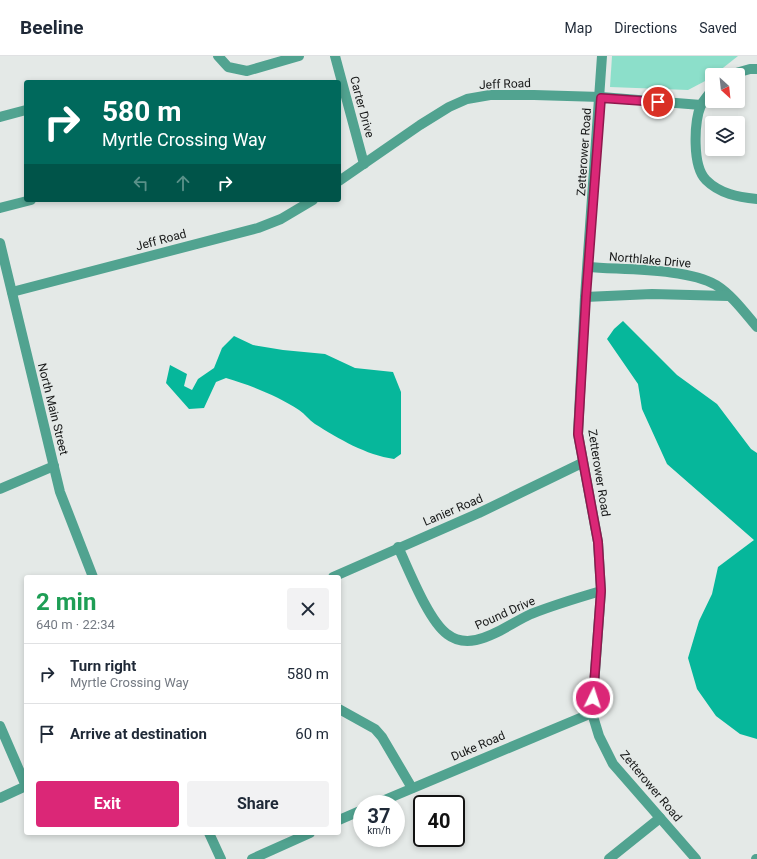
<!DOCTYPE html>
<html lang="en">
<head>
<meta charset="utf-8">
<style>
	:root { --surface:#fff; --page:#f2f2f3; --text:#1f2937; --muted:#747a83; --line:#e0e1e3; --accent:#db2777 }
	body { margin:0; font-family:Roboto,sans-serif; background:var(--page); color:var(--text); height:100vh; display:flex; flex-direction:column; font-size:15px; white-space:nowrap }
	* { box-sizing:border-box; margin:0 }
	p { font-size:13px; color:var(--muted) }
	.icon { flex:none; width:22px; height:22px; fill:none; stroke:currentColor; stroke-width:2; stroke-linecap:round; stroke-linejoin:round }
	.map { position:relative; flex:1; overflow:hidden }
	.drawer { position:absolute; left:24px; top:519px; width:317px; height:260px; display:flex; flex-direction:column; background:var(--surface); border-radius:4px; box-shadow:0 2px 6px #0003 }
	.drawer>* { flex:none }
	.hud { position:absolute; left:24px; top:24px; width:317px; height:122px; border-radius:4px; box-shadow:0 2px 6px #0003; background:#00695c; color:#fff; overflow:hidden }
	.needle { width:26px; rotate:153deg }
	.tools { position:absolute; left:705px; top:12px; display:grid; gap:8px }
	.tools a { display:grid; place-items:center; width:40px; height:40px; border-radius:4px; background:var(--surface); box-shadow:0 2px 6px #0003; font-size:20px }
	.speed { position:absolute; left:353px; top:739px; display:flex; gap:8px; font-size:20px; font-weight:700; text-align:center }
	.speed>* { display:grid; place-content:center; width:52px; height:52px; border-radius:50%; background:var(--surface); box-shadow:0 2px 6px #0003; line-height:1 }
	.speed small { font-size:10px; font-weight:400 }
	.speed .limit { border:2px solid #111; border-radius:6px; background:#fff; color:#111 }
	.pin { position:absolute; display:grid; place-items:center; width:34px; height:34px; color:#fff; margin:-17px; border:2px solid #fff; border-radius:50%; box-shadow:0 1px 4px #0007 }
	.me { position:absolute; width:44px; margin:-22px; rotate:4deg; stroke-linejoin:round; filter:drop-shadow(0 0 3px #0008) }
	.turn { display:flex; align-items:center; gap:14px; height:84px; padding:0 12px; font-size:18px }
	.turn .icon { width:52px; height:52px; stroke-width:2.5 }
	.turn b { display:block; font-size:28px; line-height:34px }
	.lanes { display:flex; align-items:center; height:38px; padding:0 12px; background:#0003; justify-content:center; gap:20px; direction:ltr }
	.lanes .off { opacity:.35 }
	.round { display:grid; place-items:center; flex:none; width:42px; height:42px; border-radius:4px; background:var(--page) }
	.summary { display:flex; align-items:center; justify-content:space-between; height:68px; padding:0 12px }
	h1 { font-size:24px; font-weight:700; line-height:30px; color:#1e9e55 }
	.action { display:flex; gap:8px; margin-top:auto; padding:8px 12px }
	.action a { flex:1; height:46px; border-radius:4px; background:var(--accent); color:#fff; font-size:16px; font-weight:700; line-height:46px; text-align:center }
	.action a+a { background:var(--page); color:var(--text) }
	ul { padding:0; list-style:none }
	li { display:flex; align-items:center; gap:12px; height:60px; padding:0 12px; border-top:1px solid var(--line) }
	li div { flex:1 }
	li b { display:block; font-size:15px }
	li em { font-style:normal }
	header { display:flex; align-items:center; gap:24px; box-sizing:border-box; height:56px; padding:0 20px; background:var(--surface); border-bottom:1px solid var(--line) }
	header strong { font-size:19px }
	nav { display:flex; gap:22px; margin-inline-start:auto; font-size:14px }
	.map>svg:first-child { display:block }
	.green { fill:#8cdfca }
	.water { fill:#06b79b }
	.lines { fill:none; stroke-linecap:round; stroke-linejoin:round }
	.minor { stroke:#51a390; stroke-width:10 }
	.route-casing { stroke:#8e194d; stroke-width:10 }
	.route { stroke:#db2777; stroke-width:7 }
	.labels { text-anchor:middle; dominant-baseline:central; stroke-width:3; stroke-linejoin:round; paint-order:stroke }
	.street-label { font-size:12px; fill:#161717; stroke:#e4e9e7 }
</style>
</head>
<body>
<header>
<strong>Beeline</strong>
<nav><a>Map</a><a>Directions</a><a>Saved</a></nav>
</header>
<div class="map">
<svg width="757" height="803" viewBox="0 0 757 803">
	<rect width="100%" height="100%" fill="#e4e9e7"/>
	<!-- green -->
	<polygon class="green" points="612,0 738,0 709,23 688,34 610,31"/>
	<!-- water -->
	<g class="water">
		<polygon points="623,265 677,319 717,348 751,393 757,397 757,683 740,678 716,660 697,633 688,602 699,565 712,538 718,511 754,484 667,408 642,353 638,328 607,283 614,273"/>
		<path d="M234,280l19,9 30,5 42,4 30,14 38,4 8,20v62l-7,5c-28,-4 -55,-20 -79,-35 -6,-4 -10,-10 -16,-14 -21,-14 -49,-25 -73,-32l-10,4 -12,26 -15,1 -23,-26 4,-18 17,9 -3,12 8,4 6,-11 16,-11 8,-20z"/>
	</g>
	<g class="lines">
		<!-- minor -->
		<g class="minor">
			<polyline points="218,0 228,11 247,15 299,0"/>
			<polyline points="335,0 364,108"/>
			<polyline points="602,0 585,241 578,378 598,486 601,535 592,657 599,680 613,708 696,803"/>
			<polyline points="729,19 750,13 757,13"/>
			<path d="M712,34c-3,4 -8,10 -11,15 -7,17 -9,61 5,75 14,14 32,17 51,19"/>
			<polyline points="0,61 26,54"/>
			<polyline points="339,125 420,69 449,51 467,43 490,39 534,39 601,41 701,49"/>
			<polyline points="0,152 31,144"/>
			<polyline points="0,187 60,436 93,521"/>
			<path d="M588,211c35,3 99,1 128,18 16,10 29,28 41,42"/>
			<polyline points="12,236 258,172 281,163 313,144"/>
			<polyline points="585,241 652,238 728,240"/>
			<polyline points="0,433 54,410"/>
			<path d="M398,491c11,23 30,73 49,87 9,7 19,8 29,6 20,-4 37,-18 55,-26 23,-9 46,-16 70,-23"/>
			<polyline points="333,521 479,457 582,407"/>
			<polyline points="339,653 375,673 382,681 412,732"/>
			<polyline points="0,670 26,730"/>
			<polyline points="0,742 26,730"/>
			<polyline points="375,748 592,657"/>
			<polyline points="339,764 362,754"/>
			<polyline points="209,777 221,803"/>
			<polyline points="252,803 310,777"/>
			<polyline points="609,803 660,762"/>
			<polyline points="756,803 757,803"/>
		</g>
	</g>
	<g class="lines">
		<!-- route casing -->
		<g class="route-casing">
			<polyline id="route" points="593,642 601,535 598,486 578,378 586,241 601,42 658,46"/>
		</g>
		<!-- route -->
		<use href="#route" class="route"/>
	</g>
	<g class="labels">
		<!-- street labels -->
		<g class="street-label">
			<text transform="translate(505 28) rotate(-2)">Jeff Road</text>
			<text transform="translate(362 51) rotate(75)">Carter Drive</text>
			<text transform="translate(584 96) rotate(-86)">Zetterower Road</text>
			<text transform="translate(161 184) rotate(-15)">Jeff Road</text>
			<text transform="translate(650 204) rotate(5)">Northlake Drive</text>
			<text transform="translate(53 353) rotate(76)">North Main Street</text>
			<text transform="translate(599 417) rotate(81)">Zetterower Road</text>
			<text transform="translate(453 454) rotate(-23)">Lanier Road</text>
			<text transform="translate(505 557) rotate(-24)">Pound Drive</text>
			<text transform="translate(478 690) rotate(-23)">Duke Road</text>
			<text transform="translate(651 730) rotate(50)">Zetterower Road</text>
		</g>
	</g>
</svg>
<div class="tools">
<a><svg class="needle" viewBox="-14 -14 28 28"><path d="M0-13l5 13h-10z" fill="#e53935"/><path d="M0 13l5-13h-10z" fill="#747a83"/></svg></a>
<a><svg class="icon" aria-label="layers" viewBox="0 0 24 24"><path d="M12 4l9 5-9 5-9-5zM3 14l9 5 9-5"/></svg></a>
</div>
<div class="speed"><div>37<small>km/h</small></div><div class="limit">40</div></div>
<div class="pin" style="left:658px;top:46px;background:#d93025"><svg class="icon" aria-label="arrive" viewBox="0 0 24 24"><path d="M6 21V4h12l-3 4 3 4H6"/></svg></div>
<svg class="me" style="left:593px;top:642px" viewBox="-20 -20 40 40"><circle r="17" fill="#db2777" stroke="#fff" stroke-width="3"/><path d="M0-11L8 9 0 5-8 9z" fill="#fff"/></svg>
<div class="hud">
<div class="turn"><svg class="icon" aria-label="right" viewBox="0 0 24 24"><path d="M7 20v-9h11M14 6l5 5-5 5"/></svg><div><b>580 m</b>Myrtle Crossing Way</div></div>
<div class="lanes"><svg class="icon off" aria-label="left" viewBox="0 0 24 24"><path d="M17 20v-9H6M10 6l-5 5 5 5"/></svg><svg class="icon off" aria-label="ahead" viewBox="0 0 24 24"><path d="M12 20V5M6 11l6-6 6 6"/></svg><svg class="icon" aria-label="right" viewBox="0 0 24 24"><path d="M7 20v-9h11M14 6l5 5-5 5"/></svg></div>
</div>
<section class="drawer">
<div class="summary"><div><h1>2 min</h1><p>640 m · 22:34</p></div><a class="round"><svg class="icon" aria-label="close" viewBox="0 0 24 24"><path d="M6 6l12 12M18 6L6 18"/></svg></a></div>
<ul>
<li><svg class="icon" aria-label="right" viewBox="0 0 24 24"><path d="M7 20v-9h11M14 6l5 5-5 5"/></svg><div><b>Turn right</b><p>Myrtle Crossing Way</p></div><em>580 m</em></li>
<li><svg class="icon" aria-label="arrive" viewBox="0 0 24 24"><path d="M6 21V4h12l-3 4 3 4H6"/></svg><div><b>Arrive at destination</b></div><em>60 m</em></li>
</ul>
<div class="action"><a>Exit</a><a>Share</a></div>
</section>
</div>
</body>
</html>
